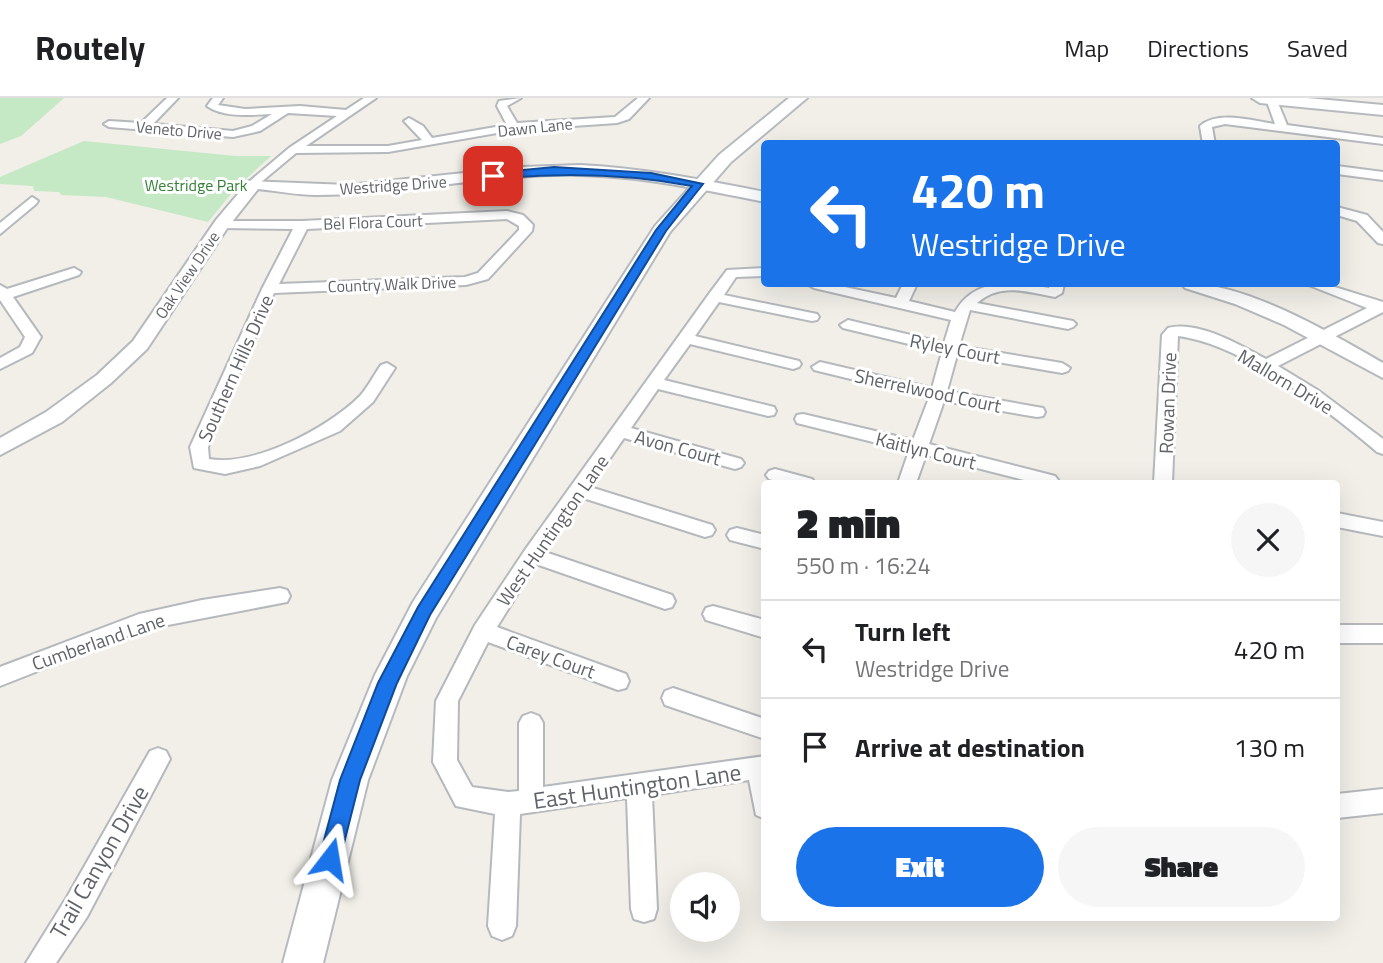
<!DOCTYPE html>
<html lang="en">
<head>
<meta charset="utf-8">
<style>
	:root { --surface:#fff; --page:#f6f6f6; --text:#202124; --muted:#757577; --line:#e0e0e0; --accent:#1a73e8 }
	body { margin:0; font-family:"Titillium Web",sans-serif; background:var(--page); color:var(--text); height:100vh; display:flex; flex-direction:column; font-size:26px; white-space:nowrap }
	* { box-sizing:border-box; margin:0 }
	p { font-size:23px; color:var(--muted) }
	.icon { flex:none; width:38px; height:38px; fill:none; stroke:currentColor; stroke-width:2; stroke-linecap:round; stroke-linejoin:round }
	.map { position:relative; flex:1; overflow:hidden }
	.side { position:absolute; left:761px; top:382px; width:579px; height:441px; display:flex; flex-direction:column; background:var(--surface); border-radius:7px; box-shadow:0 7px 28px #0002 }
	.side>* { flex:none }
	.banner { position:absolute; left:761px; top:42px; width:579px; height:147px; border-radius:7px; box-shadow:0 7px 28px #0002; background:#1a73e8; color:#fff; overflow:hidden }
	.fabs { position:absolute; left:670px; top:774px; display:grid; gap:14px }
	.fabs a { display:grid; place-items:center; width:70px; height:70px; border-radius:50%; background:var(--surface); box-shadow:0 7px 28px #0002; font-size:35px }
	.pin { position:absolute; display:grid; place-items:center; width:60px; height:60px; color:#fff; margin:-30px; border-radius:14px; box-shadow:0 4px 10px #0006 }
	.me { position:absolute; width:77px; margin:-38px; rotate:14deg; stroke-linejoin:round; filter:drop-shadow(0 0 5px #0008) }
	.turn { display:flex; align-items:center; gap:24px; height:147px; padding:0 35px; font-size:32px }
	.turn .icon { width:91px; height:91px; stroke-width:2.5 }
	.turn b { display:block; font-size:49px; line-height:60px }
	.round { display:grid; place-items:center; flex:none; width:74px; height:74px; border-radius:37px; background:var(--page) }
	.overview { display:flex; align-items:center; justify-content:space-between; height:119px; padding:0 35px }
	h1 { font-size:42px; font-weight:800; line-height:52px }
	.button { display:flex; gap:14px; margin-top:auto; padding:14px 35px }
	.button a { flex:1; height:80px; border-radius:42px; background:var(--accent); color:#fff; font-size:28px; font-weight:800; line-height:80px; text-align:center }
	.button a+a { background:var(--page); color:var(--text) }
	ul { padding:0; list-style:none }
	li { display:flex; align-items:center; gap:21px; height:98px; padding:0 35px; border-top:2px solid var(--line) }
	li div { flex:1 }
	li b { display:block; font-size:26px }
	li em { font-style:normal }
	header { display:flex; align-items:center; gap:42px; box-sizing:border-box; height:98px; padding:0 35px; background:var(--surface); border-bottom:2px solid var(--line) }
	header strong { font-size:33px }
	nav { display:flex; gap:38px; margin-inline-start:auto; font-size:24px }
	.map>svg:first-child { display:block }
	.green { fill:#c5e8c5 }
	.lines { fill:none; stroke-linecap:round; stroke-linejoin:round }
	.minor-casing { stroke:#b5b8bc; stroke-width:4 }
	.tertiary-casing { stroke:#b5b8bc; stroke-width:4 }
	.secondary-casing { stroke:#b6babf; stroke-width:4 }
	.minor { fill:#fff; fill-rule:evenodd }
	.tertiary { fill:#fff; fill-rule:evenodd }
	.secondary { fill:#fff; fill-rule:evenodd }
	.route { fill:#1a73e8; stroke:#114b97; stroke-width:2 }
	.labels { text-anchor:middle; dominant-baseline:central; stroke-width:6; stroke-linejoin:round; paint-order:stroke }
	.far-street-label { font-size:16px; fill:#5f6368; stroke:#fff }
	.far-park-label { font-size:16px; fill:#348238; stroke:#fff }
	.street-label { font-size:19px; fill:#5f6368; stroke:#fff }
	.near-street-label { font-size:23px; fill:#5f6368; stroke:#fff }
</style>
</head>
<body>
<header>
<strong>Routely</strong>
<nav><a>Map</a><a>Directions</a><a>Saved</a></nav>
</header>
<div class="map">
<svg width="1383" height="865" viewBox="0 0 1383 865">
	<rect width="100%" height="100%" fill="#f1efe8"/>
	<!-- green -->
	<g class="green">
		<polygon points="0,0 64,0 21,38 0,46"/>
		<polygon points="84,43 235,58 271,58 235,91 208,124 106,99 61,97 59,94 34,93 33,88 0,86 0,79"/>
	</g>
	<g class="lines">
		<!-- minor casing -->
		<g class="minor-casing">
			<g id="minor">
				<path d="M167,0h11l-25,26 80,7 19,-5 20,-12c-21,1 -48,4 -65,-8l6,-8h10l-5,7 27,4 55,-3 46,4 18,-12h12l-70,48h82l34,-6 -18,-19 5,-3 14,8 9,12 75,-13 -10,-19 2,-5 22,-3 -14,8 10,17 98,-6 23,-19h11l-20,21 -12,4 -103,7 -126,22 -92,1 -42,35 -4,-1v-6l39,-33 48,-32 -49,-3 -28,18 -27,6 -124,-10 -5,-3 5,-3 32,2z"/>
				<path d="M1276,0l11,27 96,13v6l-158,-20 -13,3 3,17h-12l-3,-18c18,-16 53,-5 75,-2l-9,-25z"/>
				<polygon points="1337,68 1383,74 1383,82 1337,76"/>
				<polygon points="32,99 38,103 36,106 0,136 0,125"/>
				<polygon points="1337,109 1367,117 1383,134 1383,146 1378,145 1357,123 1337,117"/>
				<path d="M507,113l16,4 10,10 -1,6 -44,48 -22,6 -192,8 -66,154 1,12c45,8 119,-31 151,-63 8,-9 14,-21 21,-31l6,-2 8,5 -22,34 -33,29 -80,35 -35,8 -31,-6 -4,-21 72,-158 31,-60 -71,-1 -7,-4 2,-3h85zM507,121l12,7v4l-41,43 -13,4 -186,7 28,-55z"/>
				<polygon points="74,170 81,174 79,177 13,199 41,239 32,255 0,271 0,260 20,249 25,239 0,202 0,187 7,191"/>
				<polygon points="765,170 765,178 736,179 724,197 817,216 819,219 817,222 812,223 719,204 695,238 799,263 801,266 799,269 793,271 690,246 664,282 774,309 776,313 774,317 768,318 658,291 631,330 741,361 744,365 741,369 735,371 624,340 590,389 712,427 715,432 712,437 705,439 583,400 545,454 672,497 675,503 672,509 665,511 536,466 497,529 626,576 629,583 626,590 618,592 488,544 458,603 457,662 472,689 508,694 519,693 519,625 523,618 531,615 539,618 543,625 543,689 765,658 765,721 756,717 749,682 652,697 657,811 654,821 644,824 634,821 631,811 627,700 520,716 516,828 512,838 502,842 492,838 488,828 495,716 456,708 433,664 436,603 475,527 525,452 709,196 727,172"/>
				<path d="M807,186h24l65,14 7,-14h14l-8,17 46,11c20,-35 59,-31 94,-24l1,-4h14l-2,9 -7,4c-28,-5 -54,-15 -78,6l96,18 3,3 -3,3 -5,2 -98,-19 -11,36 103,17 8,5 -2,3 -6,2 -105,-18 -10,36 90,16 6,1 2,4 -2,4 -6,1 -93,-16 -15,43 126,32 3,4 -2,3h-20l-110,-28 -10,28h-18l11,-32 -112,-28 -2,-4 2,-4 6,-1 110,26 16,-42 -115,-28 -2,-3 8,-5 112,26 10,-36 -99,-24 -3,-3 8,-5 96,23 7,-23 -137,-32z"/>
				<path d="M1306,186h19l58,18v10l-105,54 41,25 64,48v15l-6,-2c-49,-42 -135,-108 -199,-116l-6,147h-18l8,-148 6,-7c30,-8 72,17 98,31l101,-51z"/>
				<polygon points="775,371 812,381 815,385 782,385 769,381 766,377 769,373"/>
				<polygon points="1337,415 1383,424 1383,438 1337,429"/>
				<polygon points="737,430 765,437 765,451 730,442 727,437 730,432"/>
				<polygon points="280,490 287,492 290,498 287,504 142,532 0,588 0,569 139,516 202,502"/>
				<polygon points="713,508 765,522 765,540 706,522 703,516 706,510"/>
				<rect x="1337" y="527" width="46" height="18"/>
				<polygon points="673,590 765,621 765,641 665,607 662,600 665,593"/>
				<polygon points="158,650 166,653 170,661 87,819 56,865 26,865 67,799 150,653"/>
				<polygon points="1383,691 1383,715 1337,720 1337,696"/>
			</g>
		</g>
		<!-- tertiary casing -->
		<g class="tertiary-casing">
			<g id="tertiary">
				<path d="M580,67c63,3 123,15 185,27v10c-70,-14 -139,-29 -211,-27 -79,2 -158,20 -238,20 -19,0 -39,-4 -58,-6l-30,38 -81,122 -36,34 -49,39 -62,33v-17l46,-26 51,-37 36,-34 83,-121 33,-39 99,4 175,-18z"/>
				<path d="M1182,186c57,-5 151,50 201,79v15l-99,-53 -49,-21 -50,-16z"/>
			</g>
		</g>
		<!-- secondary casing -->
		<g class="secondary-casing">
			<g id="secondary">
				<polygon points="789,0 807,0 731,64 670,134 436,520 407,578 368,682 323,865 283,865 332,682 375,577 413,504 655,128 719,57"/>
				<polygon points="1252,0 1307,0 1383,7 1383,17 1260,5"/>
			</g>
		</g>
		<!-- minor -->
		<use href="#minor" class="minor"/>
		<!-- tertiary -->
		<use href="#tertiary" class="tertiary"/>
		<!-- secondary -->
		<use href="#secondary" class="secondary"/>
	</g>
	<!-- route -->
	<path class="route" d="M554,69l97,6 52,11 -37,47 -236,384 -33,68 -37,97 -20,79 -3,7 -7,3 -8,-3 -3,-7 21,-79 38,-97 40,-76 238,-377 36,-44c-68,-13 -131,-14 -199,-7l-5,-3 5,-3z"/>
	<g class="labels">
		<!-- far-street labels -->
		<g class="far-street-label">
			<text transform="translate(535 29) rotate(-6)">Dawn Lane</text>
			<text transform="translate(179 32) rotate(5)">Veneto Drive</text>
			<text transform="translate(393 87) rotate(-4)">Westridge Drive</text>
			<text transform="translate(373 124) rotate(-2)">Bel Flora Court</text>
			<text transform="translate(187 177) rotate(-56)">Oak View Drive</text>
			<text transform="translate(392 186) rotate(-2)">Country Walk Drive</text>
		</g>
		<!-- far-park labels -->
		<g class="far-park-label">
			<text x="196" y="87">Westridge Park</text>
		</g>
		<!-- street labels -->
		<g class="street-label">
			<text transform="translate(955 250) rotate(11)">Ryley Court</text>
			<text transform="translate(235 270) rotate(-66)">Southern Hills Drive</text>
			<text transform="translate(1286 283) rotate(31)">Mallorn Drive</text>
			<text transform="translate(928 292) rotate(12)">Sherrelwood Court</text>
			<text transform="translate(1167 305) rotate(-88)">Rowan Drive</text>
			<text transform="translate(678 349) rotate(15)">Avon Court</text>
			<text transform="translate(926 352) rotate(14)">Kaitlyn Court</text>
			<text transform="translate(552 432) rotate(-55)">West Huntington Lane</text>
			<text transform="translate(98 543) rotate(-19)">Cumberland Lane</text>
			<text transform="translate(551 558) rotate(20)">Carey Court</text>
		</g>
		<!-- near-street labels -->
		<g class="near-street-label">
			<text transform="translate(637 688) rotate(-8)">East Huntington Lane</text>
			<text transform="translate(99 764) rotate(-60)">Trail Canyon Drive</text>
		</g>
	</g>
</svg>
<div class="fabs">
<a><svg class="icon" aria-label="sound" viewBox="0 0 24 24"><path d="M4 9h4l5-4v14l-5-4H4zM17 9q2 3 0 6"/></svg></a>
</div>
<div class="pin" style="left:493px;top:78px;background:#d93025"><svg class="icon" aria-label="arrive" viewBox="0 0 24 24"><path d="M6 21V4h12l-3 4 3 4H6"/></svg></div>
<svg class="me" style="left:330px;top:761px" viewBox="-20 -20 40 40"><path d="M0-17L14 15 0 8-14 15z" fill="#1a73e8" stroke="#fff" stroke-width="4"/></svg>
<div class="banner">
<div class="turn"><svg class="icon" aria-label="left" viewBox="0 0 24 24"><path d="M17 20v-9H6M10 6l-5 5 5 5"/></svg><div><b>420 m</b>Westridge Drive</div></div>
</div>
<section class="side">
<div class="overview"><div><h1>2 min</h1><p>550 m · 16:24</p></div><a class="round"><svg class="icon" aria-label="close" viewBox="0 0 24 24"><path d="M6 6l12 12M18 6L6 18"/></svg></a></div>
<ul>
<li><svg class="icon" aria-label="left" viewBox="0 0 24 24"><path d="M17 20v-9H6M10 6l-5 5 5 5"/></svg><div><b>Turn left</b><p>Westridge Drive</p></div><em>420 m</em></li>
<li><svg class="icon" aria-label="arrive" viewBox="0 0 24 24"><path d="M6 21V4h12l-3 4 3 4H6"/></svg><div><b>Arrive at destination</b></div><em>130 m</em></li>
</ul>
<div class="button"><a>Exit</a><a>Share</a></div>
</section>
</div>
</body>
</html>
